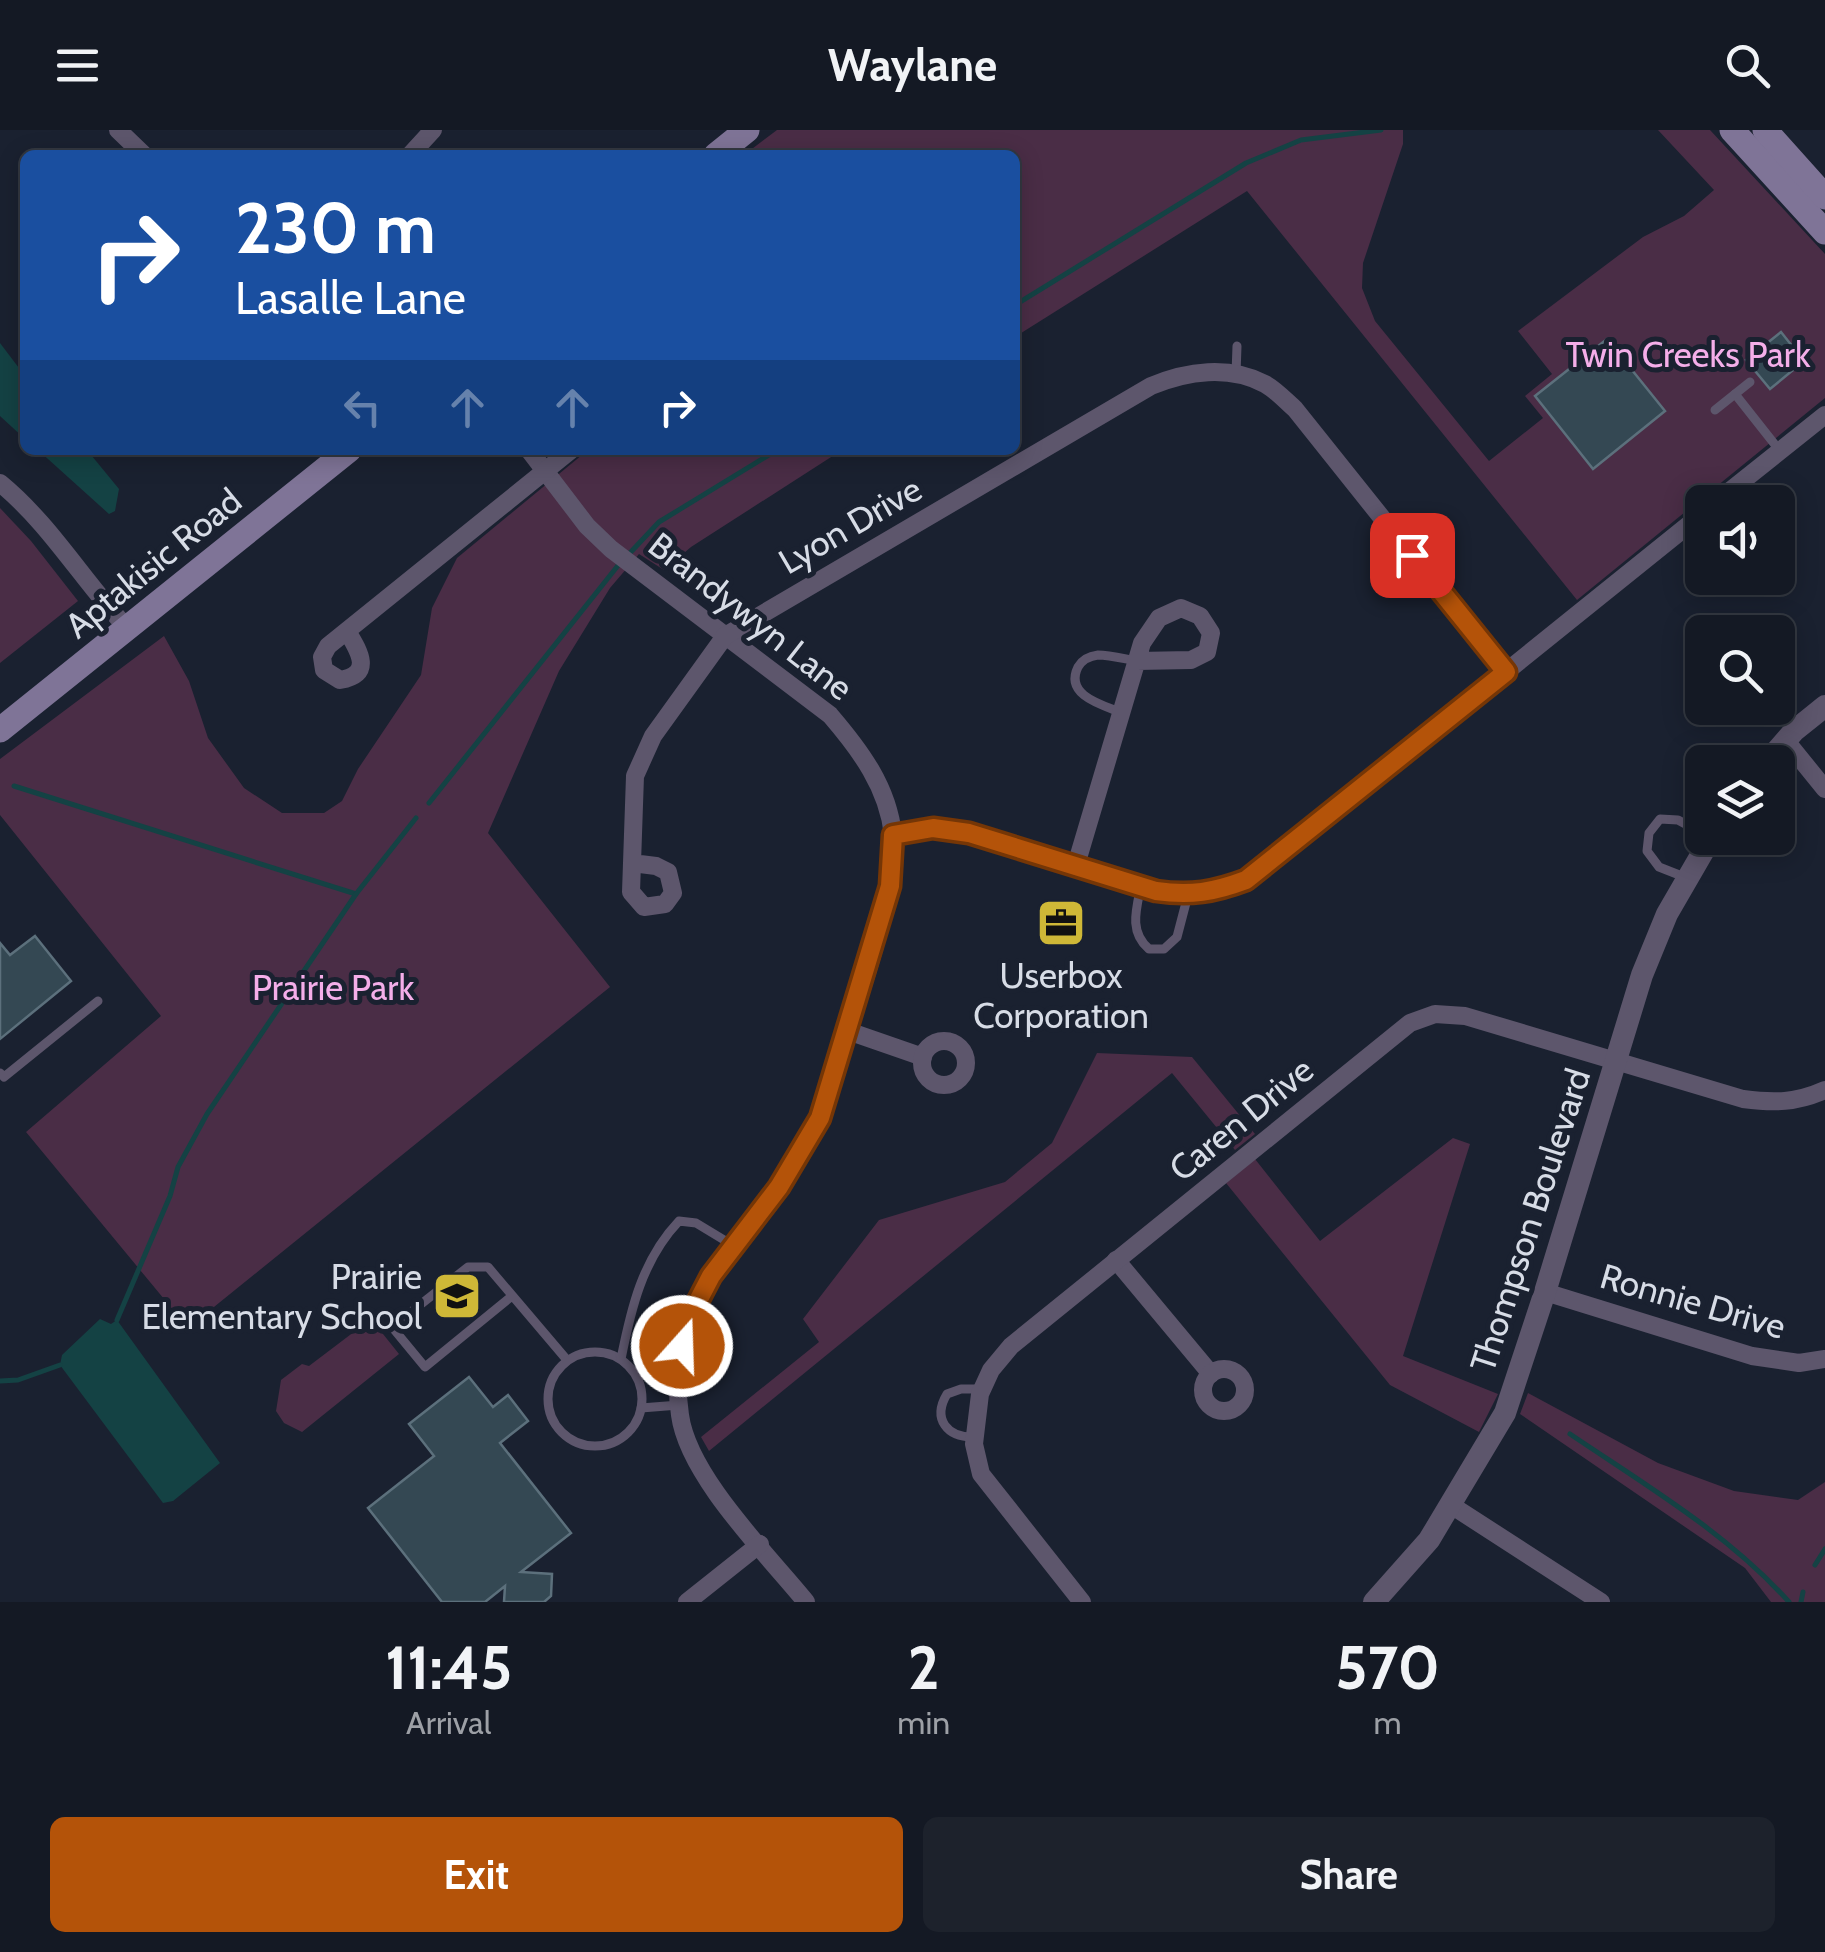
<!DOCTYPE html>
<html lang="en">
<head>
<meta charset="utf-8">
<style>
	:root { --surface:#141924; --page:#1d222c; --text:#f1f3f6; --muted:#9da0a6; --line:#333841; --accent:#b45309 }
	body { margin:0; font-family:Cabin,sans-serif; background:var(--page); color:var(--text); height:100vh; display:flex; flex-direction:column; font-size:38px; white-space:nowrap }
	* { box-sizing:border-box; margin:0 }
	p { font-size:32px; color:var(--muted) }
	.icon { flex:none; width:55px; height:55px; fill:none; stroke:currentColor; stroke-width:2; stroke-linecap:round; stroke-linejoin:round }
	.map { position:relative; height:1472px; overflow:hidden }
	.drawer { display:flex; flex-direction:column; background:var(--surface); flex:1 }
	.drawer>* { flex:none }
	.hud { position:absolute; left:20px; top:20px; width:1000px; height:305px; border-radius:15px; box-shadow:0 5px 25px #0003,0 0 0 2px var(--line); background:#1a4fa0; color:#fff; overflow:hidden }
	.buttons { position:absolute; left:1685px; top:355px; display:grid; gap:20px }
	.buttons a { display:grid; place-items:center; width:110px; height:110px; border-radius:15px; background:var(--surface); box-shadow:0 5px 25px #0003,0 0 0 2px var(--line); font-size:50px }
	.pin { position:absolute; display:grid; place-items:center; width:85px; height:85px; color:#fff; margin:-42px; border-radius:20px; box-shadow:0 5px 15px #0006 }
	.me { position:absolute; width:110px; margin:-55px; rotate:20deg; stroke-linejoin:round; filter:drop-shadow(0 0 8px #0008) }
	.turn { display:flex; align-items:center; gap:35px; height:210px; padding:0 50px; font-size:45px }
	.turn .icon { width:130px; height:130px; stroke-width:2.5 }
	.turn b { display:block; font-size:70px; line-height:85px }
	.lanes { display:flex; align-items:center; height:95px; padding:0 50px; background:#0003; justify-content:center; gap:50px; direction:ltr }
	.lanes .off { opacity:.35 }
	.eta { display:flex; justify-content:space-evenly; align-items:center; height:170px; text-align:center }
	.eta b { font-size:60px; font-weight:700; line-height:70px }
	.cta { display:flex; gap:20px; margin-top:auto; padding:20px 50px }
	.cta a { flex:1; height:115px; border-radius:15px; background:var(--accent); color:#fff; font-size:40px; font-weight:700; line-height:115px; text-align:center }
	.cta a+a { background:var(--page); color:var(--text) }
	header { display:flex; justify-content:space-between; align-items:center; height:130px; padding:0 50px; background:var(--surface); font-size:45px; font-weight:700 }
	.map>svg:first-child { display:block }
	.green { fill:#4a2d46 }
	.water { fill:#144244 }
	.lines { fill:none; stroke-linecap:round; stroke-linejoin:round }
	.stream { stroke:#144244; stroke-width:5 }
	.building { fill:#344853; stroke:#5c707c; stroke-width:2.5 }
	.service { stroke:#5d566c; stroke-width:9 }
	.minor { stroke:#5d566c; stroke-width:18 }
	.tertiary { stroke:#5d566c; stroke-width:22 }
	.secondary { stroke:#7f7497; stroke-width:25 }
	.route-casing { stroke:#753606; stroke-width:25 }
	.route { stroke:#b45309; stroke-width:18 }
	.labels { text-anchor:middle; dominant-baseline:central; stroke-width:10; stroke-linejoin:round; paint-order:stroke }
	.park-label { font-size:35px; fill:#f4aee9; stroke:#1a2130 }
	.street-label { font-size:35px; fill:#d7dce6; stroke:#1a2130 }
	.poi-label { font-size:35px; fill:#d7dce6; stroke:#1a2130 }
</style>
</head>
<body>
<header><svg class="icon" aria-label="menu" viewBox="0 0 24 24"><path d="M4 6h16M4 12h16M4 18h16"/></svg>Waylane<svg class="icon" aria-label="search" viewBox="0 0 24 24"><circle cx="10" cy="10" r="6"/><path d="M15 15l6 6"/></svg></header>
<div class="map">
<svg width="1825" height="1472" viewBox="0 0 1825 1472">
	<rect width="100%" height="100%" fill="#1a2130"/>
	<!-- green -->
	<g class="green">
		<polygon points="777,0 1403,0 1403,14 1363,133 1362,158 1375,191 1489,331 1543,288 1525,266 1552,244 1518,201 1643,107 1684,86 1714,60 1658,0 1710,0 1825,124 1825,268 1577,470 1247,61 1015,207 1015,25 744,25"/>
		<polygon points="588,320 842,320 691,417 664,440 639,424 610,458 559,541 488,703 610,857 188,1198 26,1002 161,886 0,685 0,629 164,506 189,551 208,608 244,658 282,683 324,683 342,671 358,639 421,545 432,478 457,428"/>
		<polygon points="0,378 31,411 78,471 0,533"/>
		<polygon points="1097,923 1192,927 1255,1004 1235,1020 1172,943 709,1321 701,1307 819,1212 803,1189 879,1090 1005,1052 1052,1013"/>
		<polygon points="1453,1008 1470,1014 1403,1226 1498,1264 1479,1302 1390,1255 1226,1053 1255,1029 1320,1111"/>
		<polygon points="371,1189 399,1224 302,1302 284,1293 276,1281 281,1250 302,1234 309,1236"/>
		<polygon points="1528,1263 1658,1333 1734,1361 1798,1370 1825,1352 1825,1472 1771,1472 1745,1438 1520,1284"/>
	</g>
	<!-- water -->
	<g class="water">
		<polygon points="0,213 25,246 25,309 0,286"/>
		<polygon points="38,320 87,320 119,359 115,381 109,384"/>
		<polygon points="100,1189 111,1194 117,1190 220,1333 173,1371 163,1373 60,1235 62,1225"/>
	</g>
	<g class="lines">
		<!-- stream -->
		<g class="stream">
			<polyline points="1015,175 1246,33 1301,10 1381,0"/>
			<polyline points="628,425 659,392 777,320"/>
			<polyline points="14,656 356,764"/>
			<polyline points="429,673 620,433"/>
			<polyline points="117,1190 170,1066 178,1037 207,984 356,764 416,688"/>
			<polyline points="0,1251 18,1250 60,1235"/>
			<path d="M1570,1304c77,52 157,99 219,168"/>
			<polyline points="1815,1435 1825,1419"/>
			<polyline points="1801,1472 1803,1462"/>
		</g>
	</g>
	<!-- building -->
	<g class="building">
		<polygon points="1781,202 1804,231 1770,259 1746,230"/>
		<polygon points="1607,209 1665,281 1593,339 1535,266"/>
		<polygon points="35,806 71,851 0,909 0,813 10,825"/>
		<polygon points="469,1247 493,1277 508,1265 528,1291 500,1313 571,1403 521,1442 552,1444 551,1466 544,1472 504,1472 505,1456 485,1472 442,1472 368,1378 434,1326 409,1294"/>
	</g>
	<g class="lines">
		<!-- service -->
		<g class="service">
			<polyline points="1236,244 1237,216"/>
			<polyline points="1735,264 1780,321"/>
			<polyline points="1715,280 1750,252"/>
			<path d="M1120,582c-18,-7 -56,-17 -42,-45 4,-7 12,-11 20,-12 12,0 27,4 39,6"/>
			<polyline points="1687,748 1659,737 1647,721 1649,703 1660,689 1678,690 1702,703"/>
			<path d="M1141,756c-5,24 -12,46 8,63h15l13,-12 11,-42"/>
			<polyline points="0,943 4,947 98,871"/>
			<polyline points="512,1166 425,1237 392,1197 468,1137 488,1137 567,1230"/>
			<circle cx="595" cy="1269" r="47"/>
			<path d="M621,1229c10,-50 21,-99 58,-138l17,2 38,23"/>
			<polyline points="636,1244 678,1238"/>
			<polyline points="641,1278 679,1275"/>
			<path d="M975,1307c-28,1 -43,-18 -28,-43l14,-5h21"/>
		</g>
		<!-- minor -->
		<g class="minor">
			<polyline points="118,0 144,25"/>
			<polyline points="410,25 433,0"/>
			<path d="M529,320l58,76 24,23 219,166c30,35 58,72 63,120 5,54 -35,166 -53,221 -6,21 -11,45 -21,65 -12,22 -26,44 -39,65 -52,78 -115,125 -100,229 8,61 87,139 126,187"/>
			<path d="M0,353c50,41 83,98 127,145"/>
			<polyline points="1716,372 1825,285"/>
			<path d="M347,501c12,20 27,43 -7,49l-16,-10 -2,-13 6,-11 243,-196"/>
			<polyline points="1786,611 1825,659"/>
			<path d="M893,705l40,-7 36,5 187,58c53,8 79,-3 120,-34l426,-343"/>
			<path d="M632,733l24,3 12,6 5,21 -8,11 -21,3 -13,-15 4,-116 18,-40 72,-100 426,-250c36,-15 78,-21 114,-2 11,6 21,17 30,25l210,263"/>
			<polyline points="1076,735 1142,513 1159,488 1181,478 1200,486 1211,503 1207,522 1191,530 1137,531"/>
			<polyline points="848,901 923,927"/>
			<circle cx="944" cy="933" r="22"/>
			<polyline points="1116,1130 1211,1244"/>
			<polyline points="1545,1162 1752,1226 1799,1233 1825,1229"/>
			<circle cx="1224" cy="1260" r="21"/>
			<polyline points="1451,1375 1601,1472"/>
			<polyline points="687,1472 760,1414"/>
			<path d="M1082,1472l-101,-128 -7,-30 6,-50 11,-24 20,-24 399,-323 25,-9 30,2 278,83c31,4 53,4 82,-9"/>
		</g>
		<!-- tertiary -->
		<g class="tertiary">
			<polyline points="1767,632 1794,601 1825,576"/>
			<polyline points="1374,1472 1429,1410 1505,1283 1545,1162 1642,845 1667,784 1711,708"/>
		</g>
		<!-- secondary -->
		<g class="secondary">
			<polyline points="1732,0 1825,102"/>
			<polyline points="1765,0 1825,67"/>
			<polyline points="716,25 747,0"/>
			<polyline points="0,600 349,320"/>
		</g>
	</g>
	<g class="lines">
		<!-- route casing -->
		<g class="route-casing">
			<path id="route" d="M682,1216l4,-22 25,-48 68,-89 41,-69 70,-232 3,-51 40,-7 36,5 187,58c35,5 58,1 90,-11l260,-208 -94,-117"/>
		</g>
		<!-- route -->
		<use href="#route" class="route"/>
	</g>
	<!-- icons -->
	<defs>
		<g id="office-square" transform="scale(2.5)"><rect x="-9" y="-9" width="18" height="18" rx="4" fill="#cfb837" stroke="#1a2130"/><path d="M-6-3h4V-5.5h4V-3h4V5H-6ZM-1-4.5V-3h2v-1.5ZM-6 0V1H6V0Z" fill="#111"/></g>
		<g id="school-square" transform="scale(2.5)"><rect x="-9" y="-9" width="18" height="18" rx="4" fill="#cfb837" stroke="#1a2130"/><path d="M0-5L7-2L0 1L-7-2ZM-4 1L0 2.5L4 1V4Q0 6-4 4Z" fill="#111"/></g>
	</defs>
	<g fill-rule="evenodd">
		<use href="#office-square" x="1061" y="793"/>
		<use href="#school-square" x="457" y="1166"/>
	</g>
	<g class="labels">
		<!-- park labels -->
		<g class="park-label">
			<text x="1688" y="224">Twin Creeks Park</text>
			<text x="333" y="857">Prairie Park</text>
		</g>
		<!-- street labels -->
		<g class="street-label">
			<text transform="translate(850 395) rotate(-30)">Lyon Drive</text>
			<text transform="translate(153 433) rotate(-39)">Aptakisic Road</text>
			<text transform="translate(751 486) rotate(38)">Brandywyn Lane</text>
			<text transform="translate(1241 989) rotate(-39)">Caren Drive</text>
			<text transform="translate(1530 1090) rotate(-72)">Thompson Boulevard</text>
			<text transform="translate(1693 1171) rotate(16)">Ronnie Drive</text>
		</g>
		<!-- poi labels -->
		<g class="poi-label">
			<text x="1061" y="845">Userbox<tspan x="1061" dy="40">Corporation</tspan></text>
			<text x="422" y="1146" text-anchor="end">Prairie<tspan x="422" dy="40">Elementary School</tspan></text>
		</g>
	</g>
</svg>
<div class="buttons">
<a><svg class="icon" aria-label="sound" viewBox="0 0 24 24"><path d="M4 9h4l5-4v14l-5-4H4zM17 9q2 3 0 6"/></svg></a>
<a><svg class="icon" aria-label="search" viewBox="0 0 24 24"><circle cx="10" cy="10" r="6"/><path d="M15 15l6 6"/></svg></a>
<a><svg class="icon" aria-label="layers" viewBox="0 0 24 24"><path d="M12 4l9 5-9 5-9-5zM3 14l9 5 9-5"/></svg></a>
</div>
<div class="pin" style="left:1412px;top:425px;background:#d93025"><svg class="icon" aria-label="arrive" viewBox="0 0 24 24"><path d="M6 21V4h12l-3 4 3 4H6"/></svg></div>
<svg class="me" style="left:682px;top:1216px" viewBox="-20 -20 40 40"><circle r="17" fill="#b45309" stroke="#fff" stroke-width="3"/><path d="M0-11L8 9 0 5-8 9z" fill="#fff"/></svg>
<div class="hud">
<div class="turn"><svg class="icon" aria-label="right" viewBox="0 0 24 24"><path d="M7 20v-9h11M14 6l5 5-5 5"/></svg><div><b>230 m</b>Lasalle Lane</div></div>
<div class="lanes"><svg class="icon off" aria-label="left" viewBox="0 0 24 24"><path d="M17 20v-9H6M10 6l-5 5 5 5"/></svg><svg class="icon off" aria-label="ahead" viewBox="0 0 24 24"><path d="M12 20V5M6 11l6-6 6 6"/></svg><svg class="icon off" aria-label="ahead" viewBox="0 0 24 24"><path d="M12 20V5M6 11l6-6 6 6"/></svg><svg class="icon" aria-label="right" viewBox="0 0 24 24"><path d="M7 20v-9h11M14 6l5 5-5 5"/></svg></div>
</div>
</div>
<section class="drawer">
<div class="eta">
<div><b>11:45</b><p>Arrival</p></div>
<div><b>2</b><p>min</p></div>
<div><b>570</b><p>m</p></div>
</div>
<div class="cta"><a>Exit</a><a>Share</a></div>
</section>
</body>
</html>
